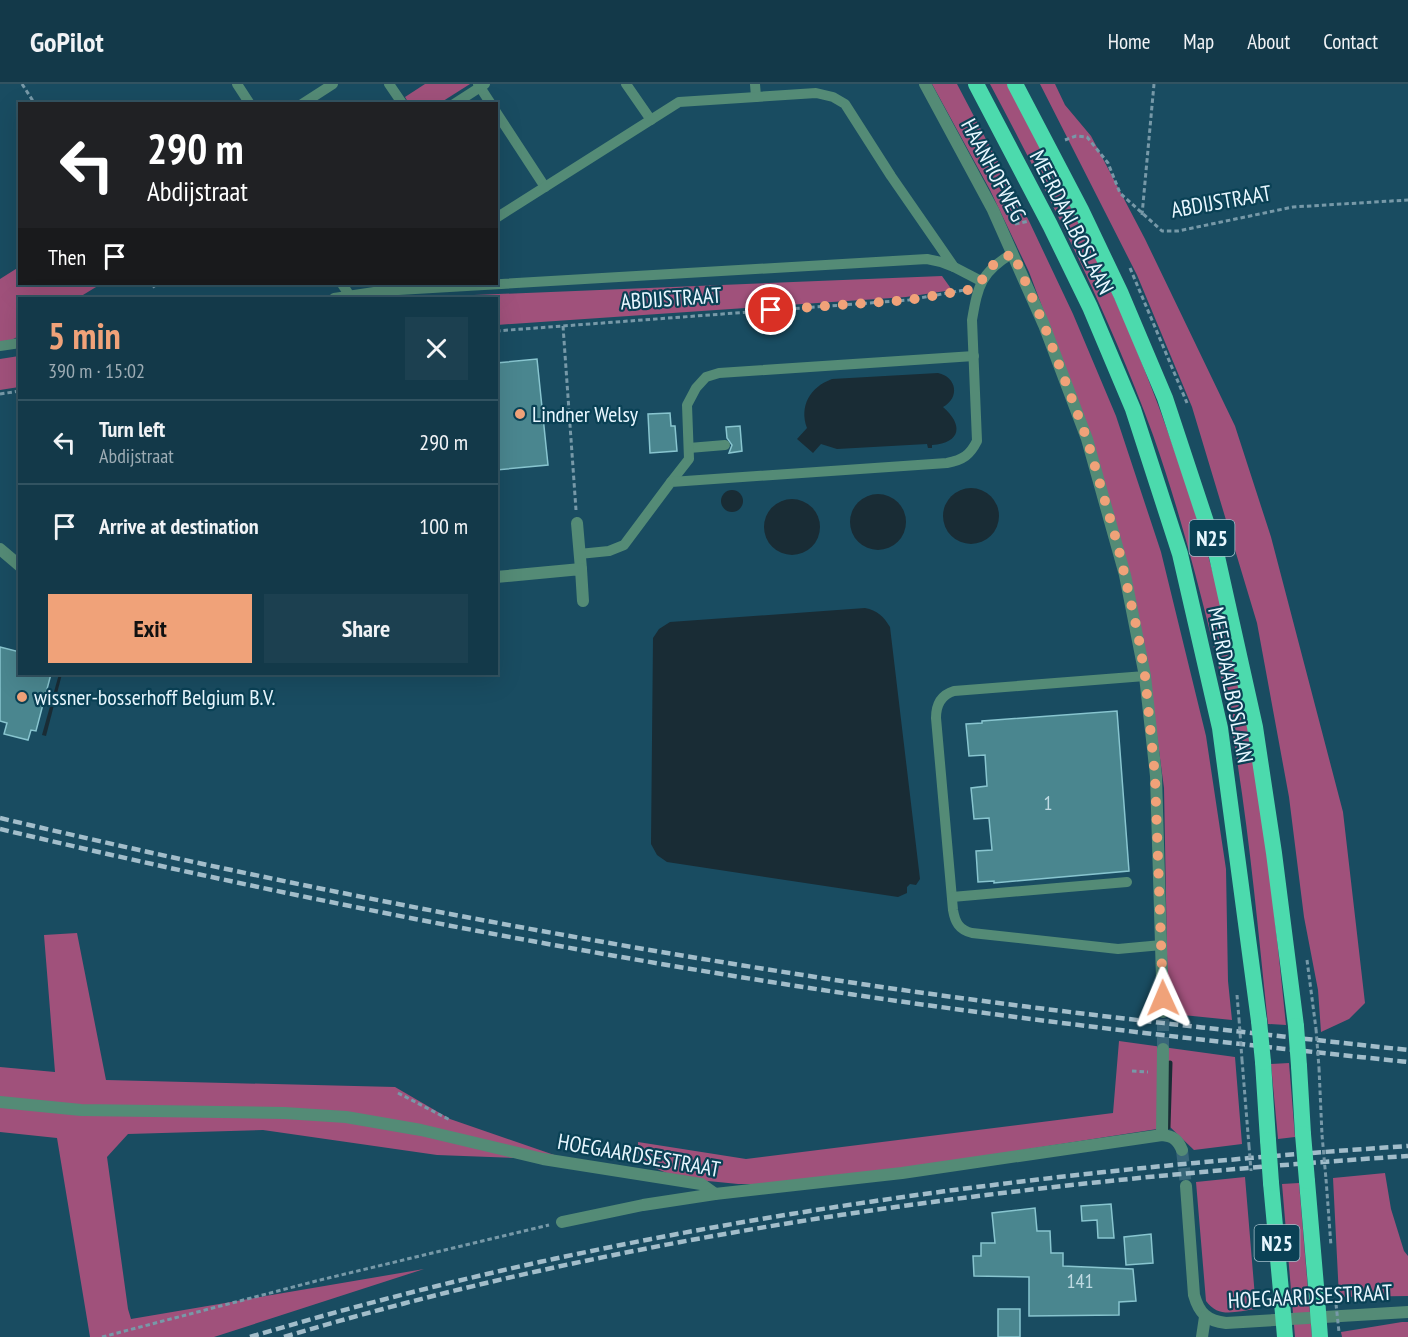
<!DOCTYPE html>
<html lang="en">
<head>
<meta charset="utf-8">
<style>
	:root { --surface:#133949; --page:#1c4050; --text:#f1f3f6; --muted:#9dacb4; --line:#325361; --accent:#f0a279 }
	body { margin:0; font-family:"PT Sans Narrow",sans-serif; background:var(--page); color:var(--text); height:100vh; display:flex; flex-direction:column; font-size:22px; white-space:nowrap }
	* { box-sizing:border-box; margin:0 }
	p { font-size:20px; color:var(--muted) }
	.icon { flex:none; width:33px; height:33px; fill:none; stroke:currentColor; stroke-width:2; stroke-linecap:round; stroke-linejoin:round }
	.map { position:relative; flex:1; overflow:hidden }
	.sheet { position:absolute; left:18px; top:213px; width:480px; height:378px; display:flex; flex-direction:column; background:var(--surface); border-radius:0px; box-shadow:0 6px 24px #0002,0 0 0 2px var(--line) }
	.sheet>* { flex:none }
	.top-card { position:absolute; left:18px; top:18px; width:480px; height:183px; border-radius:0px; box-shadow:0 6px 24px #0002,0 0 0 2px var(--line); background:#202124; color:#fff; overflow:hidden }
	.pin { position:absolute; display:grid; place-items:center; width:51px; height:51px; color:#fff; margin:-26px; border:3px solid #fff; border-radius:50%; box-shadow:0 2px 6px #0007 }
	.me { position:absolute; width:66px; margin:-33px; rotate:359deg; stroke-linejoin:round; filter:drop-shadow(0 0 4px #0008) }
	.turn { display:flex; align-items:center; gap:21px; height:126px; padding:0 30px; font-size:27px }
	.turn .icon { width:78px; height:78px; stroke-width:2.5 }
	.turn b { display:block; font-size:42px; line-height:51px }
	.then { display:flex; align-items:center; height:57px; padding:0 30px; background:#0003; gap:12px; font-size:22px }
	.round { display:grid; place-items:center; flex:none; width:63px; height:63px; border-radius:0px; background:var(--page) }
	.overview { display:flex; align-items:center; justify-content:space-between; height:102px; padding:0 30px }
	h1 { font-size:36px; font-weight:700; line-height:45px; color:var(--accent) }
	.action { display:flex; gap:12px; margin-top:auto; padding:12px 30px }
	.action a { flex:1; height:69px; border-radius:0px; background:var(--accent); color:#111; font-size:24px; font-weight:700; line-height:69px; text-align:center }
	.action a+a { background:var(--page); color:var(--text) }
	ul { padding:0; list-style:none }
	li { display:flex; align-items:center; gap:18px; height:84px; padding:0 30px; border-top:2px solid var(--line) }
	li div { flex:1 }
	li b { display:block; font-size:22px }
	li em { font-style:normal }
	header { display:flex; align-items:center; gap:36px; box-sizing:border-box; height:84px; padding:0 30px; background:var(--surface); border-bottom:2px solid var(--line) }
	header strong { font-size:28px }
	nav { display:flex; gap:33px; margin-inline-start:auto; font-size:21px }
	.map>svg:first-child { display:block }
	.green { fill:#a0517b }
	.water { fill:#192c35 }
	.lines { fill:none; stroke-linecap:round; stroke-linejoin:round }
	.stream { stroke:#192c35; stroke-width:5 }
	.building { fill:#4a868f; stroke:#88c5cf; stroke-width:1.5 }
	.minor-tunnel { stroke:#386679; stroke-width:12; stroke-dasharray:12 6; stroke-linecap:butt }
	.path { stroke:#7799a8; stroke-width:3; stroke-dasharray:4.5 3; stroke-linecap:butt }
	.service { stroke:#548b76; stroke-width:10 }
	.minor { stroke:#548b76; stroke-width:12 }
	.trunk { stroke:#4cdaad; stroke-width:16 }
	.rail { stroke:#a2bdca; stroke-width:4.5; stroke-dasharray:9 4.5; stroke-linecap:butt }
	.path-bridge { stroke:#7799a8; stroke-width:3; stroke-dasharray:4.5 3; stroke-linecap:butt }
	.trunk-bridge { stroke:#4cdaad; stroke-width:16 }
	.route { stroke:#f0a279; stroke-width:10; stroke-dasharray:0 18 }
	.poi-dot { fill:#f0a279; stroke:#0a4155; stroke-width:2 }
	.labels { text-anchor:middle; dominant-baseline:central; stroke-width:4.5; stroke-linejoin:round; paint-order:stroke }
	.number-label { font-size:20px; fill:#c0dbe3 }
	.shield { fill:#0a4155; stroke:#a5c0cc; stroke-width:1.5 }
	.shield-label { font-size:21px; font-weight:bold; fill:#e8f7ff }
	.street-label { font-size:22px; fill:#e8f7ff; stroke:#0a4155 }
	.poi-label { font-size:22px; fill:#e8f7ff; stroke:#0a4155; text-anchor:start }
</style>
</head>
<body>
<header>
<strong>GoPilot</strong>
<nav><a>Home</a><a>Map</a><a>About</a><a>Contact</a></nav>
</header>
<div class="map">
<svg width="1408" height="1253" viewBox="0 0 1408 1253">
	<rect width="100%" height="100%" fill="#194c61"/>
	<!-- green -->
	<g class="green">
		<polygon points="425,0 470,0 440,19 408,18 405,13"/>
		<polygon points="932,0 957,0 1029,137 1073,230 1116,332 1161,468 1206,652 1226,785 1228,897 1232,936 1173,930 1168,924 1164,704 1149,592 1088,344 1029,188 990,106"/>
		<path d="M990,0h17c49,94 100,188 138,287 43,109 78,223 100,338 20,104 30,211 41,316l-18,-1c-11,-104 -20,-208 -39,-311 -5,-24 -11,-48 -17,-73 -17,-69 -35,-137 -59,-205 -44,-121 -103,-238 -163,-351z"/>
		<polygon points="1040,0 1055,0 1065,21 1091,52 1145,155 1235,342 1271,453 1343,728 1365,919 1349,935 1321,948 1318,906 1304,833 1289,713 1257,539 1192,323 1137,191"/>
		<polygon points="19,183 20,200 101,200 78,214 20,214 19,252 0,262 0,195"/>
		<polygon points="942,192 952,206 906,213 497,241 496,214 401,214"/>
		<polygon points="19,272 19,303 0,306 0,275"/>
		<polygon points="77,849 106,996 395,1003 450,1035 592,1084 543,1075 437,1071 263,1046 128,1050 107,1073 128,1225 131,1235 424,1185 214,1253 90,1253 57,1054 0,1048 0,983 55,988 44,851"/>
		<polygon points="1119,957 1235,973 1242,1060 1194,1066 1170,1043 907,1084 780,1100 738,1100 678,1094 639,1077 638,1058 746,1075 1113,1029"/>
		<polygon points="1289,979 1295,1053 1278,1055 1271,980"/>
		<polygon points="1385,1089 1391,1125 1404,1167 1408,1172 1408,1212 1339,1213 1333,1094"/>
		<path d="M1245,1093l11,132c-20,2 -37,10 -50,-8l-10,-119z"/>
		<polygon points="1299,1099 1312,1253 1295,1253 1282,1100"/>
		<polygon points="1402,1238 1408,1238 1408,1253 1342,1253 1341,1248"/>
	</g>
	<!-- water -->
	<g class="water">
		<path d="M938,289c19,4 22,25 5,34 20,17 19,36 -11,38v3h-4l-1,-4 -90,5 -16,-5 -8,9 -16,-14 10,-11c-8,-22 3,-41 25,-49z"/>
		<circle cx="971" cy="432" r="28"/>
		<circle cx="732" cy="417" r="11"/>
		<circle cx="878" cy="438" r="28"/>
		<circle cx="792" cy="443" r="28"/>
		<path d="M865,524c12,2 19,9 25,19l30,252 -4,6 -6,-1 -3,3v6l-9,4 -231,-35 -10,-7 -6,-11 2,-206 6,-9 11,-7z"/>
		<polygon points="59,590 62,590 46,652 42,651"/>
	</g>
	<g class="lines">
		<!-- stream -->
		<polyline class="stream" points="1168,1043 1170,979"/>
	</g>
	<!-- building -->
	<g class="building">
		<polygon points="537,275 548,381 496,386 496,279"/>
		<polygon points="670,329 671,342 675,342 677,367 650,369 648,330"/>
		<polygon points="740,342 742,367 729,369 732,361 727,354 726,343"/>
		<polygon points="0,563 20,568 20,590 51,590 36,647 31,646 28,656 4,650 7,639 0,637"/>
		<polygon points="1117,627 1129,787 994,799 994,797 978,798 976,767 992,766 989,734 974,735 971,704 987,702 985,671 969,672 966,640 982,639 982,637"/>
		<polygon points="1111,1120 1114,1154 1098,1154 1097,1136 1082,1137 1081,1122"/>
		<polygon points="1035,1124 1037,1147 1050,1147 1051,1169 1063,1169 1063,1182 1133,1185 1136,1217 1119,1218 1119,1231 1029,1232 1029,1193 974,1192 973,1172 981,1172 981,1159 995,1159 992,1129"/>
		<polygon points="1151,1150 1153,1179 1126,1181 1124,1153"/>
		<rect x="998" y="1225" width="22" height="28"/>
	</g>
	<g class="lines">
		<!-- minor-tunnel -->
		<g class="minor-tunnel">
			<polyline points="1163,965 1163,928"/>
			<polyline points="1182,1066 1186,1102"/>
		</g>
		<!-- path -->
		<g class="path">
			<polyline points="22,0 35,20"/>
			<polyline points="1065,56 1076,52 1087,53 1108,79 1120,109 1162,147 1178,147 1293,123 1408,116"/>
			<polyline points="1142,131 1154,0"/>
			<polyline points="1015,140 1029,137"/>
			<polyline points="1130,184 1187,319"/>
			<polyline points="152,200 155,204"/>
			<polyline points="563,242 576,426"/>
			<polyline points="496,247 909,216 964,206"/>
			<polyline points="0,310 20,307"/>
			<polyline points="1307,876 1316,945"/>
			<polyline points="1237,911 1239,935"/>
			<polyline points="1242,976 1249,1062"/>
			<polyline points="1319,984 1322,1051"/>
			<polyline points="1132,987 1148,988"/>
			<polyline points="398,1009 450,1036"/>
			<polyline points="1326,1095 1331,1162"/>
			<polyline points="102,1253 316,1197 549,1141"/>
		</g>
		<!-- service -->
		<g class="service">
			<polyline points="237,0 250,20"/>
			<polyline points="389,0 402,19"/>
			<polyline points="478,0 491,20"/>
			<polyline points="626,0 651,36"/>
			<polyline points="755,0 756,13"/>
			<polyline points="302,20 333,0"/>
			<polyline points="454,20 485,0"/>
			<polyline points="496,28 545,103"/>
			<polyline points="954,183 981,197"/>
			<polyline points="342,200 350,212"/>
			<polyline points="334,214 381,207 927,175 941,178 954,183 891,92 845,20 833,13 816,9 679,18 496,134"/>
			<polyline points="0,262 20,259"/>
			<polyline points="689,364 725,361"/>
			<polyline points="671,398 689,375 687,321 696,304 706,293 719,289 974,272"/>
			<path d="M579,470l30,-3 15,-6 47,-63 276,-19c16,-3 23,-8 30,-22l-5,-121c6,-35 9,-48 41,-67"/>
			<path d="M1145,592l-191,15c-13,4 -18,14 -18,27l17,192c2,12 6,20 19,23l146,16 44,-4"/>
			<polyline points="952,813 1127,798"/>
		</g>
		<!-- minor -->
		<g class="minor">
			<polyline points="925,0 993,126 1044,241 1087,355 1125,491 1145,592 1156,692 1163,928"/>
			<polyline points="577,439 581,485"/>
			<polyline points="0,465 20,482"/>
			<polyline points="496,493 581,485 583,517"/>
			<polyline points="0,1018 81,1026 284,1029 346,1033 421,1046 543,1075 701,1100 715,1110"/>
			<polyline points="1162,1051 1163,965"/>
			<path d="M1186,1102l8,109c5,18 13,26 32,28l182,-11"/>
			<path d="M562,1138l81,-17 72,-11 187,-21 260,-38c11,1 16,5 20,15"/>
			<polyline points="1202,1253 1205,1233"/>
		</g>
		<!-- trunk -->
		<g class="trunk">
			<polyline points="976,0 1050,141 1090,223 1133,325 1180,470 1220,644 1259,937"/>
			<polyline points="1015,0 1081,126 1121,210 1165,314 1216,468 1255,643 1274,769 1296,942"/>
			<polyline points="1263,978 1268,1056"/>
			<polyline points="1299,982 1303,1050"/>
			<polyline points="1307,1097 1317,1214"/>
			<polyline points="1271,1099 1282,1218"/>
		</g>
		<!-- rail -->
		<g class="rail">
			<path d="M0,734c265,63 534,115 803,157 201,32 403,53 605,75"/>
			<path d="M0,745c265,63 533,116 803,158 201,31 403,54 605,75"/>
			<path d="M250,1253c376,-113 767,-165 1158,-191"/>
			<path d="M284,1253c364,-109 746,-156 1124,-181"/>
		</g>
		<!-- path-bridge -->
		<g class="path-bridge">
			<polyline points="1239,935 1242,976"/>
			<polyline points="1316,945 1319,984"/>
			<polyline points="1322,1051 1326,1095"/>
			<polyline points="1249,1062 1251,1087"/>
			<polyline points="1336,1220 1339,1248"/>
		</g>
		<!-- trunk-bridge -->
		<g class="trunk-bridge">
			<polyline points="1259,937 1263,978"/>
			<polyline points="1296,942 1299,982"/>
			<polyline points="1303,1050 1307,1097"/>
			<polyline points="1268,1056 1271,1099"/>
			<polyline points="1317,1214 1320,1253"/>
			<polyline points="1282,1218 1285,1253"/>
		</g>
	</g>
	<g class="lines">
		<!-- route -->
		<polyline class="route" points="771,226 909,216 968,206 981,197 994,180 1013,169 1044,241 1087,355 1118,462 1138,550 1145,592 1155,692 1163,914"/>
	</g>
	<!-- markers -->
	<g class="poi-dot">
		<circle cx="520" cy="330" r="6"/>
		<circle cx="22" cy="613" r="6"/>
	</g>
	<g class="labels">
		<!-- number labels -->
		<g class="number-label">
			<text x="1048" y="719">1</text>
			<text x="1080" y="1197">141</text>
		</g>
		<!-- shield labels -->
		<g class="shield">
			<rect x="1189.5" y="436" width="45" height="36" rx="4.5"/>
			<rect x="1254.5" y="1141" width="45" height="36" rx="4.5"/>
		</g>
		<g class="shield-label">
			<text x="1212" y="454">N25</text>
			<text x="1277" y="1159">N25</text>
		</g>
		<!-- street labels -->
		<g class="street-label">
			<text transform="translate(994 86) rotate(62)">HAANHOFWEG</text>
			<text transform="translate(1221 117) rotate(-10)">ABDIJSTRAAT</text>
			<text transform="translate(1072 138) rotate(63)">MEERDAALBOSLAAN</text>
			<text transform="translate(671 214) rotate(-4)">ABDIJSTRAAT</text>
			<text transform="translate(1231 601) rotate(79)">MEERDAALBOSLAAN</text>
			<text transform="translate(639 1071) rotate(10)">HOEGAARDSESTRAAT</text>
			<text transform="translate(1310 1212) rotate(-3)">HOEGAARDSESTRAAT</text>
		</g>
		<!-- poi labels -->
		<g class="poi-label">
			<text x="532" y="330">Lindner Welsy</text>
			<text x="34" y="613">wissner-bosserhoff Belgium B.V.</text>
		</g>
	</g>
</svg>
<div class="pin" style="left:771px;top:226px;background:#d93025"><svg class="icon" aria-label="arrive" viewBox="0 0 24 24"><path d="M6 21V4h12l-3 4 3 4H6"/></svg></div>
<svg class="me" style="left:1163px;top:914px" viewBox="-20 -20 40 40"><path d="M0-17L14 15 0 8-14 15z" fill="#f0a279" stroke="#fff" stroke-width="4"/></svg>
<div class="top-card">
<div class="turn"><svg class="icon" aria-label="left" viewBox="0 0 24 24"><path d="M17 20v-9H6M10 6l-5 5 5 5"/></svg><div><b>290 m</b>Abdijstraat</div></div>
<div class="then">Then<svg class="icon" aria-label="arrive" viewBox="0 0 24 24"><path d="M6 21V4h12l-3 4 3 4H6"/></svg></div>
</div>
<section class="sheet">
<div class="overview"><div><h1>5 min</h1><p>390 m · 15:02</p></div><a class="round"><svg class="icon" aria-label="close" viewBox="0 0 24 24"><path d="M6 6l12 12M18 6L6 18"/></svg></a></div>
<ul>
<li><svg class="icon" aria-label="left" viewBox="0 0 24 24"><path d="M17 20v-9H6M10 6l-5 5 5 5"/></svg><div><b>Turn left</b><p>Abdijstraat</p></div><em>290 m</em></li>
<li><svg class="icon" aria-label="arrive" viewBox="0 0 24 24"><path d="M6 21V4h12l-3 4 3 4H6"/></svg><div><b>Arrive at destination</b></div><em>100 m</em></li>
</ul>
<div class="action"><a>Exit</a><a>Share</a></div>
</section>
</div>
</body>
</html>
